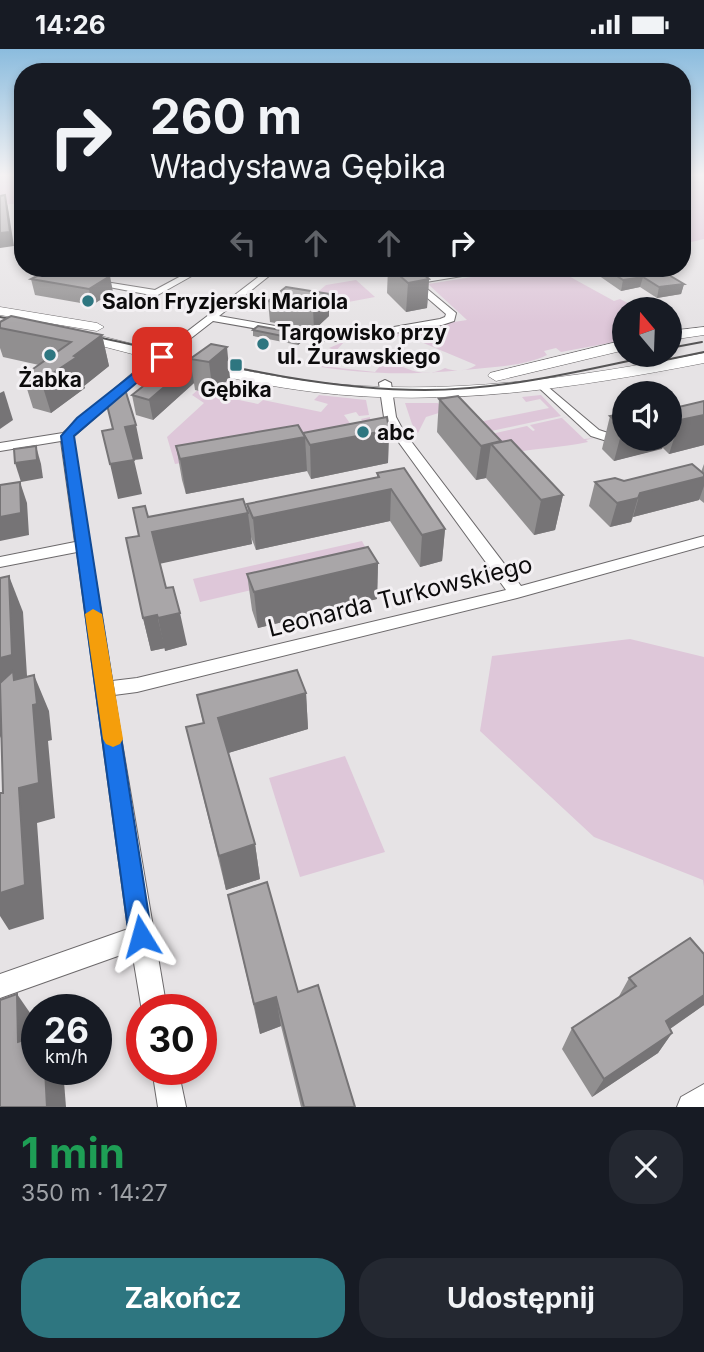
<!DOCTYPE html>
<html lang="pl">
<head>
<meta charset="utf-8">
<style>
	:root { --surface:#171b24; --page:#242831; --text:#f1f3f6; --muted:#9ea1a6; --accent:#2e7680 }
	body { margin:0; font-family:Inter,sans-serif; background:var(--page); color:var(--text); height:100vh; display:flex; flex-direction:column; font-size:26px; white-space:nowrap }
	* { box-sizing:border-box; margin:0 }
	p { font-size:23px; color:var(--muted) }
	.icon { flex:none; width:38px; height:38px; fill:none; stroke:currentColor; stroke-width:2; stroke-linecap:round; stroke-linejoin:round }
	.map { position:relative; height:1058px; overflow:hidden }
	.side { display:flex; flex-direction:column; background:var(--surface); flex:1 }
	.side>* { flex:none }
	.banner { position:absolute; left:14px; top:14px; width:677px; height:214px; border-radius:28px; box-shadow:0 4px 10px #0003; background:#171b24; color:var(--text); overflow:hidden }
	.needle { width:46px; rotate:341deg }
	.controls { position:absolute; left:612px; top:248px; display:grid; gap:14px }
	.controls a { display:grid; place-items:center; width:70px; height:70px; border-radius:50%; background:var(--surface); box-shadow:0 4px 10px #0003; font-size:35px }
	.speed { position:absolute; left:21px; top:945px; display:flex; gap:14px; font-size:35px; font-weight:700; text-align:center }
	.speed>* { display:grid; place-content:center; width:91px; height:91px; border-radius:50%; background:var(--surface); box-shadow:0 4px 10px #0003; line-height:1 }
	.speed small { font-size:18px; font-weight:400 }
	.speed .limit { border:10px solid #d22; background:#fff; color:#111 }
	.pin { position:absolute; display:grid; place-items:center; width:60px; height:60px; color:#fff; margin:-30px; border-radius:14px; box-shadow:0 4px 10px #0006 }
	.me { position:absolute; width:77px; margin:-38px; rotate:352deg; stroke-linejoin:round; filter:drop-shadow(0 0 5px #0008) }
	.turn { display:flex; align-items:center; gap:24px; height:147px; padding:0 21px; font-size:32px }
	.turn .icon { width:91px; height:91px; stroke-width:2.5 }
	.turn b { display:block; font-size:49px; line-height:60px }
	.lanes { display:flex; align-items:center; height:66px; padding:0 21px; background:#0003; justify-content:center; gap:35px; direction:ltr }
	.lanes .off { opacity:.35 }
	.round { display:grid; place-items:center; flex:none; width:74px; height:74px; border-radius:28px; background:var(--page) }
	.overview { display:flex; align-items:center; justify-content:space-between; height:119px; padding:0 21px }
	h1 { font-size:42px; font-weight:700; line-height:52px; color:#1e9e55 }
	.cta { display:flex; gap:14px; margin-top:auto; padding:14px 21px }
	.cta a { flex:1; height:80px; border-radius:28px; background:var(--accent); color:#fff; font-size:28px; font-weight:700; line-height:80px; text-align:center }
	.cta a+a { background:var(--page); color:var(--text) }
	.status { display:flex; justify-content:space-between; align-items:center; height:49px; padding:0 35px; background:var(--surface); direction:ltr }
	.status svg { height:19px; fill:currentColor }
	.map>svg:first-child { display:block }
	.green { fill:#dec7d9 }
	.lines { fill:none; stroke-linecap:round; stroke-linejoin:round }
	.street-casing { stroke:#6c696b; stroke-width:2 }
	.secondary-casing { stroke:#6c696b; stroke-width:1 }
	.street { fill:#fff; fill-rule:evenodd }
	.secondary { fill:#fff; fill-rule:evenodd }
	.tram { stroke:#565556; stroke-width:2 }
	.wall { fill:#918f90 }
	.shaded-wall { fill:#767476 }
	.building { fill:#a9a6a8; stroke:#767476; stroke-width:2 }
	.route { fill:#1a73e8; stroke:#114b97; stroke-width:2 }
	.slow { fill:#f59e0b }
	.poi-dot { fill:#2e7680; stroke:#f3f0f3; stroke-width:2.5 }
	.labels { text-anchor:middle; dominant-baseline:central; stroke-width:6; stroke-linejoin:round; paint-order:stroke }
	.far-poi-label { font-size:21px; font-weight:bold; fill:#0c0b0c; stroke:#f3f0f3; text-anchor:start }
	.street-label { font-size:24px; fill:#0c0b0c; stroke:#f3f0f3 }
</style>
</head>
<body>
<div class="status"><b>14:26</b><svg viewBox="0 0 49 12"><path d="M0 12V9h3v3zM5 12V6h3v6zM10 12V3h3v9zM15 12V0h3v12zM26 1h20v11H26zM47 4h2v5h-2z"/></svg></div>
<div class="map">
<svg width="704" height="1058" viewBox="0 0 704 1058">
	<rect width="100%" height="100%" fill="#e6e3e5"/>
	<!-- green -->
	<g class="green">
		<polygon points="0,126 23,126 23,154 0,156"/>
		<polygon points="683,126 704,126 704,190 683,195"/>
		<path d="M529,219h25l60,33 6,-2 22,11h-17v30l-64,12 -5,-4 -12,3 3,4c-17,8 -33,10 -52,12 -66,7 -114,10 -181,-1l18,-17 -3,-1 19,-8 3,3 -7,-1 -22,24 53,6 10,-12 -6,-3 5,-2 7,2 -3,3c19,9 37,19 57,8 9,4 24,3 31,-3l-74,-31 -5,3 -5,-4 11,-3 3,3 5,-1 -3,-3 59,-9 -39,-36z"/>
		<polygon points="356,231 375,248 327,257 306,253 326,236"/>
		<polygon points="214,326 235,330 226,338 213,335 205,344 258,355 263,351 321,363 328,355 314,351 319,346 366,351 369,366 359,367 356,363 344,366 352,377 364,374 361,370 370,368 371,375 280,397 175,415 167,388 204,354 192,346"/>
		<polygon points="541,346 561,367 482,384 454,378 549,359 540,350 526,353 522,348"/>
		<polygon points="405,354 438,354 445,362 426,368 418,384 412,375"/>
		<path d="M570,367l-8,2 22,21 10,-1 -8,2 2,2c-28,6 -54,6 -82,12l-19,-19 40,-9 6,5 2,-1 -5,-5z"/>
		<polygon points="362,492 373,513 200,553 193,530"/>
		<polygon points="630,590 704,608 704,838 703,831 594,788 480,682 492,607"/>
		<polygon points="345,707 385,803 300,828 269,729"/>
	</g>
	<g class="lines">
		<!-- street casing -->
		<g class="street-casing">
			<g id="street">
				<polygon points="196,219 206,219 156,247 88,234 93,231 155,241"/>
				<polygon points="270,219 279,219 219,267 326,286 348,286 440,270 445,268 446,265 410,234 410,230 479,219 474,225 420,234 456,264 454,272 442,276 348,292 326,292 213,272 141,328 73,388 112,632 137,629 506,541 392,384 384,368 379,334 385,331 391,334 396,368 404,383 521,537 704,487 704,497 517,549 137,643 114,646 167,961 142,962 132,902 0,949 0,925 128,880 77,503 0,518 0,508 75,493 61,392 0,402 0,394 63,384 133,324"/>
				<polygon points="541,332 599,381 608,384 625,381 625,389 607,392 591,387 537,337 537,333"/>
				<polygon points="152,1020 178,1020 186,1058 158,1058"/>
				<polygon points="704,1035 704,1058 677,1058 681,1048"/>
			</g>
		</g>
		<!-- secondary casing -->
		<g class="secondary-casing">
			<g id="secondary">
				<polygon points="0,258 97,274 104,278 97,282 0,266"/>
				<polygon points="704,278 704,286 670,291 670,282"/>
				<path d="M75,281c79,18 158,42 239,52 131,15 261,-4 390,-29v10c-129,25 -259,45 -390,29 -83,-10 -164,-34 -244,-54l-3,-3 3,-3z"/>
				<polygon points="625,291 625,301 496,332 488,327 490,324"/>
			</g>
		</g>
		<!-- street -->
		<use href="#street" class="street"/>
		<!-- secondary -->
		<use href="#secondary" class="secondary"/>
		<!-- tram -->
		<g class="tram">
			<polyline points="0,268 26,273"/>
			<path d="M84,285c112,24 225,56 341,56 78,0 155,-19 231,-35"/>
			<polyline points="670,299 702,293"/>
			<polyline points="646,315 704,303"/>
		</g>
	</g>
	<!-- wall -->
	<g class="wall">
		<polygon points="388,219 416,219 429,230 427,259 406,263 387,244"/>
		<polygon points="596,219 657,219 684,235 681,245 657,249 640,238 621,242 595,224"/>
		<polygon points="31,230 113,243 92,256 35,246"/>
		<polygon points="329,245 329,267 314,281 270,273 268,252"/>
		<polygon points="0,273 102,286 109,317 84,337 85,339 51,364 33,359 23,327 39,316 3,308 0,299"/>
		<polygon points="253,281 303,285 304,291 298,296 253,287"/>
		<polygon points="211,295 230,329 213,345 195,341 194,334 153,371 136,366 132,346 153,329 151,316 190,311 190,310"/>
		<polygon points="439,350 501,392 563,446 555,481 534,486 486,429 476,431 437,383"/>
		<polygon points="704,352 704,396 669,405 663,399 614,412 602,400 610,367 625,364 625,390 670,390 670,360"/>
		<polygon points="389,381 388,414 311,430 307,422 186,445 182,431 176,397 303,384"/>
		<polygon points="704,415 704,454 699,450 699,451 633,468 631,473 610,478 589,457 595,433 624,432 701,423"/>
		<polygon points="377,424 445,480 442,512 420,518 390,472 256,501 251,488 252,495 160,514 166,539 187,596 165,602 165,599 151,602 143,569 139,487 148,468 248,462 247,455 377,428"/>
		<polygon points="378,514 377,550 258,579 252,561 247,525"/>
		<polygon points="306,644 308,680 228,704 255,795 260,830 226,841 186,678 203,674 197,646"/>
		<polygon points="228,846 298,943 355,1058 301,1058 281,977 260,985"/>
		<polygon points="704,905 704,956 670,980 672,984 658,1004 592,1048 562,1000 572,979 618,949 629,929"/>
	</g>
	<!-- shaded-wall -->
	<g class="shaded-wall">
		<polygon points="5,146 8,159 14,197 0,199 0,184"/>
		<polygon points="110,227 113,243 92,256 89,240"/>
		<polygon points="643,228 640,238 621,242 623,231"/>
		<polygon points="429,230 427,259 406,263 408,234"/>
		<polygon points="684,235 681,245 657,249 659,238"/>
		<polygon points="329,245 329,267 314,281 313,259"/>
		<polygon points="303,285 304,291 298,296 297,290"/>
		<polygon points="102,286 109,317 84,337 85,339 51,364 41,332"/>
		<polygon points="227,298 230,329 213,345 209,313"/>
		<polygon points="191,315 194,334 153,371 149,351"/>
		<polygon points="4,342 13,371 0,380 0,344"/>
		<polygon points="704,366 704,396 669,405 680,371"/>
		<polygon points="136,376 143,410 134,411 142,445 118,450 110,415 125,378"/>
		<polygon points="625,377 625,390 665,390 662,400 614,412 623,378"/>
		<polygon points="389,381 388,414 311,430 310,396"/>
		<polygon points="305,388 307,422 186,445 180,410"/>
		<polygon points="491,395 486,429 476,431 481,397"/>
		<polygon points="36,397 41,415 43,429 21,433 15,414"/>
		<polygon points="704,428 704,437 699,451 633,468 640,444"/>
		<polygon points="20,433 27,454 29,486 0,492 0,468"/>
		<polygon points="391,440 390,472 256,501 253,469"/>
		<polygon points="563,446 555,481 534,486 541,451"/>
		<polygon points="638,449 631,473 610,478 617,454"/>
		<polygon points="248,464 252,495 159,515 152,483"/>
		<polygon points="445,480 442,512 420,518 422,486"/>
		<polygon points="378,514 377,550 258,579 254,543"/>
		<polygon points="9,527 23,563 28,643 0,649 0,609"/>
		<polygon points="180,564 187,596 165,602 158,569"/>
		<polygon points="157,566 165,599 151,602 143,569"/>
		<polygon points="34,626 49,662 52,691 48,692 55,769 37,774 44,870 9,881 0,867 0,844 19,739 33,656"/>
		<polygon points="306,644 308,680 225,705 218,669"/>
		<polygon points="1,663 7,702 0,687 0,664"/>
		<polygon points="255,795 260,830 226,841 219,807"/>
		<polygon points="17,945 37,974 37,1017 18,993"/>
		<polygon points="704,946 704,956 651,993 666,972"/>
		<polygon points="276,948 281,977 260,985 254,955"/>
		<polygon points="672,984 658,1004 592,1048 604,1030"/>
		<polygon points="45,1020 63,1020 66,1058 47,1058"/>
	</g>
	<!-- building -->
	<g class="building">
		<polygon points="5,146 10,183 0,184 0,147"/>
		<polygon points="53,219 65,219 110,227 89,240 31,230"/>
		<polygon points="391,219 416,219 429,230 408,234"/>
		<polygon points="605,219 657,219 684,235 659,238 643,228 623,231"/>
		<polygon points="286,238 329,245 313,259 268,252"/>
		<polygon points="11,267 102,286 74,307 77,308 41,332 23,327 71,293 0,279 0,273"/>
		<polygon points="258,277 303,285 297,290 253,281"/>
		<polygon points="211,295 227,298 209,313 190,310"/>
		<polygon points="169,307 190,311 191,315 149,351 132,346 156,327 151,316 160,309"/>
		<polygon points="124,337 136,376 125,378 134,411 110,415 102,382 113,380 106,352"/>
		<polygon points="458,347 501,392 481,397 439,350"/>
		<polygon points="704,352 704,366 680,371 670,364 670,360"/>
		<polygon points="625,364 625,377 623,378 610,367"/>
		<polygon points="387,368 389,381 310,396 303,384"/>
		<polygon points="298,376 305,388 180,410 176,397"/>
		<polygon points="511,391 563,446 541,451 491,395"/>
		<polygon points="36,397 37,411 15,414 14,400"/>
		<polygon points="692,415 704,425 704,428 640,444 638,449 617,454 595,433 615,429 624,432"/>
		<polygon points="404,419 445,480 422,486 391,440 253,469 247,455 379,428 377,424"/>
		<polygon points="20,433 21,464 0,468 0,436"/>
		<polygon points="243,450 248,464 152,483 166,539 173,538 180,564 158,569 157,566 143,569 126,489 139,487 133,459 145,457 148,468"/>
		<polygon points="368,498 378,514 254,543 247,525"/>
		<polygon points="9,527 12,606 0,609 0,529"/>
		<polygon points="297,621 306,644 218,669 255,795 219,807 186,678 204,674 197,646"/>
		<polygon points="13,622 14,631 34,626 37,655 33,656 39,734 19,739 25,836 0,844 0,744 3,744 0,634"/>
		<polygon points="267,833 298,943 318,936 355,1058 304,1058 276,948 254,955 228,846"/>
		<polygon points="690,889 704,905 704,946 666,972 672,984 604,1030 572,979 636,937 629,929"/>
		<polygon points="17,945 18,993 37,987 37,1020 45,1020 47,1058 0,1058 0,951"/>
	</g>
	<!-- sky -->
	<linearGradient id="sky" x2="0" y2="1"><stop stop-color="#8bbcde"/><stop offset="0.46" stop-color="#f4f2f3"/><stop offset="1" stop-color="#f4f2f3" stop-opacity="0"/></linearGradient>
	<rect width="704" height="274" fill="url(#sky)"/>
	<!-- route -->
	<polygon class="route" points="158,305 167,308 74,387 152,887 149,895 141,899 132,895 129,887 61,387 77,369"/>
	<!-- slow -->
	<polygon class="slow" points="93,560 102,565 123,690 120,695 113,698 106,695 103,690 85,565"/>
	<!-- markers -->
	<g class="poi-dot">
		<circle cx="88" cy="252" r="7"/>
		<circle cx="263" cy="295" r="7"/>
		<circle cx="50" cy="306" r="7"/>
		<rect x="229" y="309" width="14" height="14" rx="3.5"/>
		<circle cx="363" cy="383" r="7"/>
	</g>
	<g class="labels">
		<!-- far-poi labels -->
		<g class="far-poi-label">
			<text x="102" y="252">Salon Fryzjerski Mariola</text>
			<text x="277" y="283">Targowisko przy<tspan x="277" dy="24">ul. Żurawskiego</tspan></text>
			<text x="50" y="330" text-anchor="middle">Żabka</text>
			<text x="236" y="340" text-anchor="middle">Gębika</text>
			<text x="377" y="383">abc</text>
		</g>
		<!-- street labels -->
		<g class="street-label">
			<text transform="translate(400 547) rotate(-14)">Leonarda Turkowskiego</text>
		</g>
	</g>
</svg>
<div class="controls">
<a><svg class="needle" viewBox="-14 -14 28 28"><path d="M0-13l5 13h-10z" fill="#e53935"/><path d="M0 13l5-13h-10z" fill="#9ea1a6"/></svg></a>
<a><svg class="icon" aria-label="sound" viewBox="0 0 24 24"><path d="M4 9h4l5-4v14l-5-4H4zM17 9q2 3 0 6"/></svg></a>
</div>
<div class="speed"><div>26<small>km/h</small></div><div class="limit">30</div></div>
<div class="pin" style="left:162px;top:308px;background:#d93025"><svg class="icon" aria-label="arrive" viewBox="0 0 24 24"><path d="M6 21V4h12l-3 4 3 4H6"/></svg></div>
<svg class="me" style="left:141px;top:887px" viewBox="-20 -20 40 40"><path d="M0-17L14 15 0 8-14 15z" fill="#1a73e8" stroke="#fff" stroke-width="4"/></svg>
<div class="banner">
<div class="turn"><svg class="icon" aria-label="right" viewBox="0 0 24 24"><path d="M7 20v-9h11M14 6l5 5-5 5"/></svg><div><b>260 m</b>Władysława Gębika</div></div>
<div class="lanes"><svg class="icon off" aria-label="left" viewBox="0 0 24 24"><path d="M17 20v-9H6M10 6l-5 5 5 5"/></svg><svg class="icon off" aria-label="ahead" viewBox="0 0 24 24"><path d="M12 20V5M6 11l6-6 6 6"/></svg><svg class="icon off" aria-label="ahead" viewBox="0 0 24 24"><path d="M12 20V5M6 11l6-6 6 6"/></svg><svg class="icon" aria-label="right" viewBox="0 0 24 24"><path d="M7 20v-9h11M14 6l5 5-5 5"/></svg></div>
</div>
</div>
<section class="side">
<div class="overview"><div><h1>1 min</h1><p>350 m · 14:27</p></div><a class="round"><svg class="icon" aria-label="close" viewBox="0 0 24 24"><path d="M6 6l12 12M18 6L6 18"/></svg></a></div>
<div class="cta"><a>Zakończ</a><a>Udostępnij</a></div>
</section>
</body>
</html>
